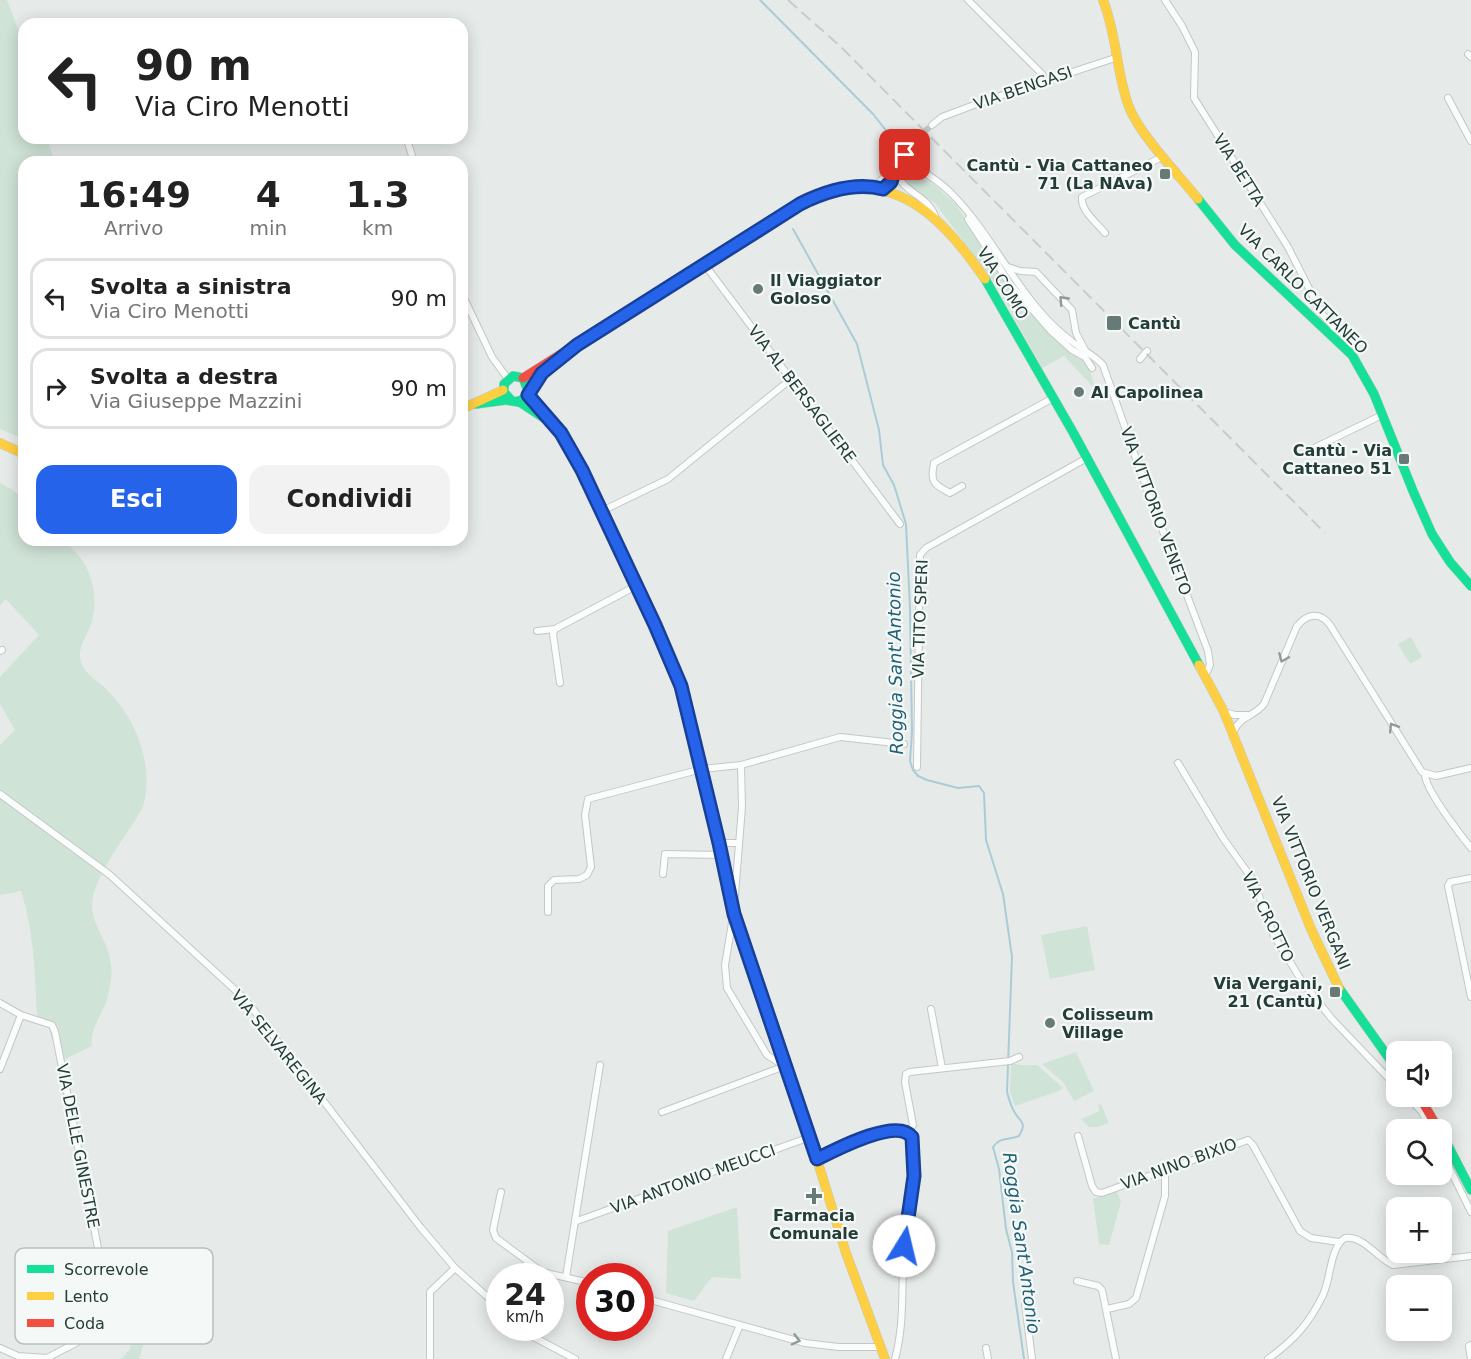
<!DOCTYPE html>
<html lang="it">
<head>
<meta charset="utf-8">
<style>
	:root { --surface:#fff; --page:#f2f2f2; --text:#222; --muted:#767676; --line:#e0e0e0; --accent:#2563eb }
	body { margin:0; font-family:"DejaVu Sans",sans-serif; background:var(--page); color:var(--text); height:100vh; display:flex; flex-direction:column; font-size:22px; white-space:nowrap }
	* { box-sizing:border-box; margin:0 }
	p { font-size:20px; color:var(--muted) }
	.icon { flex:none; width:33px; height:33px; fill:none; stroke:currentColor; stroke-width:2; stroke-linecap:round; stroke-linejoin:round }
	.map { position:relative; flex:1; overflow:hidden }
	.drawer { position:absolute; left:18px; top:156px; width:450px; height:390px; display:flex; flex-direction:column; background:var(--surface); border-radius:18px; box-shadow:0 3px 15px #0003 }
	.drawer>* { flex:none }
	.banner { position:absolute; left:18px; top:18px; width:450px; height:126px; border-radius:18px; box-shadow:0 3px 15px #0003; background:#fff; color:var(--text); overflow:hidden }
	.fabs { position:absolute; left:1386px; top:1041px; display:grid; gap:12px }
	.fabs a { display:grid; place-items:center; width:66px; height:66px; border-radius:12px; background:var(--surface); box-shadow:0 3px 15px #0003; font-size:30px }
	.speed { position:absolute; left:486px; top:1263px; display:flex; gap:12px; font-size:30px; font-weight:700; text-align:center }
	.speed>* { display:grid; place-content:center; width:78px; height:78px; border-radius:50%; background:var(--surface); box-shadow:0 3px 15px #0003; line-height:1 }
	.speed small { font-size:15px; font-weight:400 }
	.speed .limit { border:9px solid #d22; background:#fff; color:#111 }
	.pin { position:absolute; display:grid; place-items:center; width:51px; height:51px; color:#fff; margin:-26px; border-radius:12px; box-shadow:0 3px 9px #0006 }
	.me { position:absolute; width:66px; margin:-33px; rotate:9deg; stroke-linejoin:round; filter:drop-shadow(0 0 4px #0008) }
	.turn { display:flex; align-items:center; gap:21px; height:126px; padding:0 18px; font-size:27px }
	.turn .icon { width:78px; height:78px; stroke-width:2.5 }
	.turn b { display:block; font-size:42px; line-height:51px }
	.eta { display:flex; justify-content:space-evenly; align-items:center; height:102px; text-align:center }
	.eta b { font-size:36px; font-weight:800; line-height:42px }
	.primary-button { display:flex; gap:12px; margin-top:auto; padding:12px 18px }
	.primary-button a { flex:1; height:69px; border-radius:18px; background:var(--accent); color:#fff; font-size:24px; font-weight:800; line-height:69px; text-align:center }
	.primary-button a+a { background:var(--page); color:var(--text) }
	ul { padding:0; list-style:none }
	li { display:flex; align-items:center; gap:18px; height:81px; margin:0 12px 9px; padding:0 6px; border:3px solid var(--line); border-radius:18px }
	li div { flex:1 }
	li b { display:block; font-size:22px }
	li em { font-style:normal }
	.map>svg:first-child { display:block }
	.green { fill:#d0e3d7 }
	.lines { fill:none; stroke-linecap:round; stroke-linejoin:round }
	.stream { stroke:#a9ccd6; stroke-width:2 }
	.street-tunnel { stroke:#bfc8c6; stroke-width:6; stroke-dasharray:6 3; stroke-linecap:butt }
	.street-casing { stroke:#c3c8c6; stroke-width:8 }
	.fast-casing { stroke:#c2c8c6; stroke-width:10 }
	.slow-casing { stroke:#c2c8c6; stroke-width:10 }
	.jam-casing { stroke:#c2c8c6; stroke-width:10 }
	.street { stroke:#fbfcfc; stroke-width:6 }
	.fast { stroke:#16e098; stroke-width:9 }
	.slow { stroke:#ffcf43; stroke-width:9 }
	.jam { stroke:#f24e42; stroke-width:9 }
	.rail { stroke:#c7ccca; stroke-width:2; stroke-dasharray:12 6; stroke-linecap:butt }
	.oneway { stroke:#909c9a }
	.route-casing { stroke:#184099; stroke-width:15 }
	.route { stroke:#2563eb; stroke-width:10 }
	.poi-dot { fill:#687a77; stroke:#f4f9f7; stroke-width:2 }
	.labels { text-anchor:middle; dominant-baseline:central; stroke-width:4.5; stroke-linejoin:round; paint-order:stroke }
	.street-label { font-size:16px; fill:#243d39; stroke:#f4f9f7 }
	.poi-label { font-size:16px; font-weight:bold; fill:#243d39; stroke:#f4f9f7; text-anchor:start }
	.water-label { font-size:18px; font-style:italic; fill:#216076; stroke:#f4f9f7 }
	.key { fill:#f4f9f7; stroke:#b6c1be; stroke-width:1.5 }
	.key-label { font-size:16px; fill:#243d39 }
</style>
</head>
<body>
<div class="map">
<svg width="1471" height="1359" viewBox="0 0 1471 1359">
	<rect width="100%" height="100%" fill="#e6ebe9"/>
	<!-- green -->
	<g class="green">
		<polygon points="0,0 7,0 24,44 24,138 47,138 55,162 24,162 24,439 0,429"/>
		<polygon points="910,170 936,186 957,206 1004,280 1044,328 1054,339 1079,354 1089,366 1095,389 1064,356 1042,368 998,289 983,268 935,203 911,188 906,184 904,177 907,172"/>
		<path d="M0,483l13,7 11,10v40h40c5,6 11,11 16,17 14,18 19,49 10,70 -5,12 -13,22 -9,35 4,13 17,18 25,27 30,29 49,77 37,118 -14,27 -58,77 -50,107 7,27 21,34 18,66 -1,7 -3,16 -5,23 -6,14 -16,27 -14,43l-33,16 -12,-40 -10,-5c-2,-42 -3,-86 -16,-126l-21,4v-150l15,-15 -15,-26v-27l39,-42 -33,-36 -6,6z"/>
		<polygon points="1411,637 1422,657 1410,664 1398,644"/>
		<polygon points="1087,926 1095,970 1050,979 1041,935"/>
		<polygon points="1076,1052 1094,1091 1074,1101 1063,1082 1042,1064"/>
		<polygon points="1011,1063 1021,1065 1037,1065 1063,1088 1059,1091 1015,1106 1010,1092"/>
		<polygon points="1101,1104 1109,1123 1097,1127 1089,1127 1081,1119 1100,1111 1098,1105"/>
		<polygon points="1116,1190 1121,1202 1109,1245 1099,1244 1093,1199"/>
		<polygon points="737,1207 741,1279 712,1277 694,1301 666,1293 668,1231"/>
		<polygon points="160,1288 139,1359 121,1359 129,1350 143,1318 127,1291"/>
	</g>
	<g class="lines">
		<!-- stream -->
		<g class="stream">
			<polyline points="760,0 873,114 895,142"/>
			<path d="M793,229l64,115 22,86 4,35 11,20 12,39 4,84 2,124 -2,29 3,9 5,6 9,4 31,8 21,-2 5,7 2,47 17,54 9,63 -5,135c2,7 4,15 8,21 6,10 12,9 4,23 -9,4 -20,1 -26,11l6,22 7,60 6,23 1,30 11,77"/>
		</g>
		<!-- street-tunnel -->
		<polyline class="street-tunnel" points="918,137 932,125"/>
		<!-- street casing -->
		<g class="street-casing">
			<g id="street">
				<polyline points="968,0 1042,74 1045,80"/>
				<polyline points="1165,0 1182,26 1195,52 1194,98 1288,247 1322,314 1334,327 1331,333"/>
				<polyline points="1468,54 1471,57"/>
				<polyline points="1448,98 1471,141"/>
				<polyline points="932,125 942,117 982,102 1118,57"/>
				<polyline points="408,143 414,162"/>
				<path d="M902,159c17,10 35,20 49,34 34,34 55,78 86,115 10,12 21,23 33,32 11,9 24,15 33,25l37,105 68,181 2,14 -5,11"/>
				<path d="M895,167c5,27 32,26 40,49"/>
				<polyline points="874,187 895,167 918,137"/>
				<polyline points="883,189 891,182 895,170"/>
				<polyline points="968,219 1010,284 1051,331 1072,350 1085,357 1092,368"/>
				<path d="M1105,233c-8,-10 -25,-23 -23,-36l80,-40"/>
				<polyline points="705,265 900,524"/>
				<polyline points="1008,267 1020,271 1036,272 1072,310 1076,333 1085,350"/>
				<polyline points="462,294 492,357 508,379"/>
				<polyline points="1140,359 1147,351"/>
				<polyline points="1306,452 1382,415"/>
				<path d="M962,486l-12,7c-17,-9 -20,-11 -16,-30l119,-65"/>
				<polyline points="602,511 668,479 791,379"/>
				<polyline points="555,629 553,634 560,683"/>
				<polyline points="537,631 555,629 636,586"/>
				<polyline points="0,651 2,650"/>
				<polyline points="1224,712 1235,715 1248,715"/>
				<path d="M1234,731c5,-14 21,-15 30,-27l33,-78c10,-12 23,-15 33,-1l92,147 14,4 35,-8"/>
				<polyline points="1178,763 1223,838 1253,880 1274,936 1303,983 1332,1019 1396,1086"/>
				<polyline points="917,767 920,555 926,548 1087,458"/>
				<path d="M1425,775c1,16 35,59 46,73"/>
				<polyline points="0,794 110,875 246,1000 421,1228 455,1268 500,1308"/>
				<polyline points="719,843 739,843"/>
				<polyline points="663,874 665,854 722,855"/>
				<polyline points="1471,878 1450,882 1448,886 1471,997"/>
				<polyline points="734,907 742,807 741,765 840,737 904,744"/>
				<polyline points="548,912 548,886 554,880 579,879 587,875 591,867 585,815 588,799 702,769 741,765"/>
				<polyline points="733,917 725,965 727,988 767,1055 784,1066"/>
				<polyline points="0,1003 21,1015 52,1025 55,1032 103,1273 95,1317 76,1343 47,1358 18,1356 0,1348"/>
				<polyline points="931,1009 942,1068"/>
				<polyline points="0,1069 21,1015"/>
				<polyline points="1407,1096 1422,1112 1430,1130"/>
				<polyline points="662,1112 785,1066"/>
				<polyline points="908,1132 913,1125 905,1082 906,1074 910,1072 1010,1061 1019,1057"/>
				<polyline points="1078,1136 1092,1186 1096,1192 1102,1193 1248,1140 1253,1145 1300,1231 1311,1238 1339,1242"/>
				<polyline points="1442,1153 1471,1212"/>
				<path d="M817,1159c18,-9 80,-42 95,-22 5,42 -6,71 -8,111 -3,37 1,75 -9,111"/>
				<polyline points="501,1192 493,1230 496,1238 542,1272 590,1283"/>
				<polyline points="577,1221 810,1137"/>
				<polyline points="566,1277 600,1065"/>
				<polyline points="1077,1281 1098,1286 1102,1290 1116,1359"/>
				<polyline points="640,1297 805,1343 839,1347 881,1347"/>
				<polyline points="1025,1303 1032,1359"/>
				<polyline points="1107,1309 1129,1304 1136,1298 1165,1196 1165,1169"/>
				<polyline points="521,1328 528,1334 575,1359"/>
				<polyline points="986,1348 988,1359"/>
				<polyline points="430,1359 430,1292 455,1268"/>
				<polyline points="726,1359 740,1325"/>
				<path d="M1268,1359c26,-19 41,-35 55,-64 8,-17 7,-48 22,-57 18,-3 32,20 48,27l78,-9"/>
				<polyline points="1471,1359 1469,1346 1471,1345"/>
			</g>
		</g>
		<!-- fast casing -->
		<g class="fast-casing">
			<g id="fast">
				<polyline points="1198,199 1235,245 1352,355 1374,394 1413,491 1432,534 1450,562 1471,586"/>
				<polyline points="985,279 1074,434 1199,665"/>
				<polyline points="528,395 561,433 572,450 592,489 681,686 688,713"/>
				<polyline points="518,401 544,418"/>
				<polyline points="476,404 506,400 518,402 526,397 528,391 523,378 513,376 504,384 504,392 511,400"/>
				<polyline points="1339,988 1396,1068"/>
				<polyline points="1442,1134 1471,1190"/>
			</g>
		</g>
		<!-- slow casing -->
		<g class="slow-casing">
			<g id="slow">
				<path d="M1103,0c14,35 13,72 26,107 11,28 49,67 69,92"/>
				<path d="M724,251c32,-20 65,-46 100,-57 77,-24 122,29 161,85"/>
				<polyline points="462,409 503,390"/>
				<polyline points="0,443 24,454"/>
				<polyline points="1199,665 1224,712 1311,929 1339,988"/>
				<polyline points="773,1029 810,1137 846,1253 885,1359"/>
			</g>
		</g>
		<!-- jam casing -->
		<g class="jam-casing">
			<g id="jam">
				<polyline points="523,378 724,251"/>
				<polyline points="529,390 548,367"/>
				<polyline points="688,713 719,843 733,914 773,1029"/>
				<polyline points="1419,1096 1439,1130"/>
			</g>
		</g>
		<!-- street -->
		<use href="#street" class="street"/>
		<!-- fast -->
		<use href="#fast" class="fast"/>
		<!-- slow -->
		<use href="#slow" class="slow"/>
		<!-- jam -->
		<use href="#jam" class="jam"/>
		<!-- rail -->
		<polyline class="rail" points="788,0 841,47 1325,533"/>
	</g>
	<!-- one-way arrows -->
	<defs><path id="oneway-chevron" d="M-2-3.5L2.5 0L-2 3.5" fill="none" stroke-width="1.6" stroke-linecap="round" stroke-linejoin="round" transform="scale(1.5)"/></defs>
	<g class="oneway">
		<use href="#oneway-chevron" transform="translate(1063 300) rotate(-134)"/>
		<use href="#oneway-chevron" transform="translate(1283 658) rotate(113)"/>
		<use href="#oneway-chevron" transform="translate(1393 727) rotate(-122)"/>
		<use href="#oneway-chevron" transform="translate(796 1340) rotate(15)"/>
	</g>
	<g class="lines">
		<!-- route casing -->
		<g class="route-casing">
			<path id="route" d="M904,1246l10,-70 -2,-39c-15,-20 -77,13 -95,22l-83,-245 -15,-71 -38,-157 -26,-61 -73,-155 -21,-37 -33,-38 14,-22 35,-28 223,-141c26,-13 55,-22 83,-15l8,-7 5,-15 9,-12"/>
		</g>
		<!-- route -->
		<use href="#route" class="route"/>
	</g>
	<!-- markers -->
	<g class="poi-dot">
		<rect x="1159" y="168" width="12" height="12" rx="3"/>
		<circle cx="758" cy="289" r="6"/>
		<rect x="1106" y="315" width="16" height="16" rx="3"/>
		<circle cx="1079" cy="392" r="6"/>
		<rect x="1398" y="453" width="12" height="12" rx="3"/>
		<rect x="1329" y="986" width="12" height="12" rx="3"/>
		<circle cx="1050" cy="1023" r="6"/>
		<path d="M811 1187h6v6h6v6h-6v6h-6v-6h-6v-6h6z"/>
	</g>
	<g class="labels">
		<!-- street labels -->
		<g class="street-label">
			<text transform="translate(1023 88) rotate(-19)">VIA BENGASI</text>
			<text transform="translate(1239 170) rotate(58)">VIA BETTA</text>
			<text transform="translate(1003 283) rotate(58)">VIA COMO</text>
			<text transform="translate(1303 289) rotate(45)">VIA CARLO CATTANEO</text>
			<text transform="translate(802 394) rotate(53)">VIA AL BERSAGLIERE</text>
			<text transform="translate(1156 511) rotate(70)">VIA VITTORIO VENETO</text>
			<text transform="translate(920 619) rotate(-88)">VIA TITO SPERI</text>
			<text transform="translate(1311 883) rotate(68)">VIA VITTORIO VERGANI</text>
			<text transform="translate(1268 917) rotate(64)">VIA CROTTO</text>
			<text transform="translate(279 1047) rotate(51)">VIA SELVAREGINA</text>
			<text transform="translate(78 1146) rotate(79)">VIA DELLE GINESTRE</text>
			<text transform="translate(1179 1164) rotate(-20)">VIA NINO BIXIO</text>
			<text transform="translate(693 1179) rotate(-20)">VIA ANTONIO MEUCCI</text>
		</g>
		<!-- poi labels -->
		<g class="poi-label">
			<text x="1153" y="165" text-anchor="end">Cantù - Via Cattaneo<tspan x="1153" dy="18">71 (La NAva)</tspan></text>
			<text x="770" y="280">Il Viaggiator<tspan x="770" dy="18">Goloso</tspan></text>
			<text x="1128" y="323">Cantù</text>
			<text x="1091" y="392">Al Capolinea</text>
			<text x="1392" y="450" text-anchor="end">Cantù - Via<tspan x="1392" dy="18">Cattaneo 51</tspan></text>
			<text x="1323" y="983" text-anchor="end">Via Vergani,<tspan x="1323" dy="18">21 (Cantù)</tspan></text>
			<text x="1062" y="1014">Colisseum<tspan x="1062" dy="18">Village</tspan></text>
			<text x="814" y="1215" text-anchor="middle">Farmacia<tspan x="814" dy="18">Comunale</tspan></text>
		</g>
		<!-- water labels -->
		<g class="water-label">
			<text transform="translate(895 663) rotate(-91)">Roggia Sant'Antonio</text>
			<text transform="translate(1022 1243) rotate(82)">Roggia Sant'Antonio</text>
		</g>
	</g>
	<!-- legend -->
	<rect x="15" y="1248" width="198" height="96" rx="9" class="key"/>
	<rect x="27" y="1265" width="27" height="8" fill="#16e098"/>
	<rect x="27" y="1292" width="27" height="8" fill="#ffcf43"/>
	<rect x="27" y="1319" width="27" height="8" fill="#f24e42"/>
	<g class="key-label">
		<text x="64" y="1275">Scorrevole</text>
		<text x="64" y="1302">Lento</text>
		<text x="64" y="1329">Coda</text>
	</g>
</svg>
<div class="fabs">
<a><svg class="icon" aria-label="sound" viewBox="0 0 24 24"><path d="M4 9h4l5-4v14l-5-4H4zM17 9q2 3 0 6"/></svg></a>
<a><svg class="icon" aria-label="search" viewBox="0 0 24 24"><circle cx="10" cy="10" r="6"/><path d="M15 15l6 6"/></svg></a>
<a>+</a>
<a>−</a>
</div>
<div class="speed"><div>24<small>km/h</small></div><div class="limit">30</div></div>
<div class="pin" style="left:905px;top:155px;background:#d93025"><svg class="icon" aria-label="arrive" viewBox="0 0 24 24"><path d="M6 21V4h12l-3 4 3 4H6"/></svg></div>
<svg class="me" style="left:904px;top:1246px" viewBox="-20 -20 40 40"><circle r="19" fill="#fff"/><path d="M0-13L10 11 0 6-10 11z" fill="#2563eb"/></svg>
<div class="banner">
<div class="turn"><svg class="icon" aria-label="left" viewBox="0 0 24 24"><path d="M17 20v-9H6M10 6l-5 5 5 5"/></svg><div><b>90 m</b>Via Ciro Menotti</div></div>
</div>
<section class="drawer">
<div class="eta">
<div><b>16:49</b><p>Arrivo</p></div>
<div><b>4</b><p>min</p></div>
<div><b>1.3</b><p>km</p></div>
</div>
<ul>
<li><svg class="icon" aria-label="left" viewBox="0 0 24 24"><path d="M17 20v-9H6M10 6l-5 5 5 5"/></svg><div><b>Svolta a sinistra</b><p>Via Ciro Menotti</p></div><em>90 m</em></li>
<li><svg class="icon" aria-label="right" viewBox="0 0 24 24"><path d="M7 20v-9h11M14 6l5 5-5 5"/></svg><div><b>Svolta a destra</b><p>Via Giuseppe Mazzini</p></div><em>90 m</em></li>
</ul>
<div class="primary-button"><a>Esci</a><a>Condividi</a></div>
</section>
</div>
</body>
</html>
